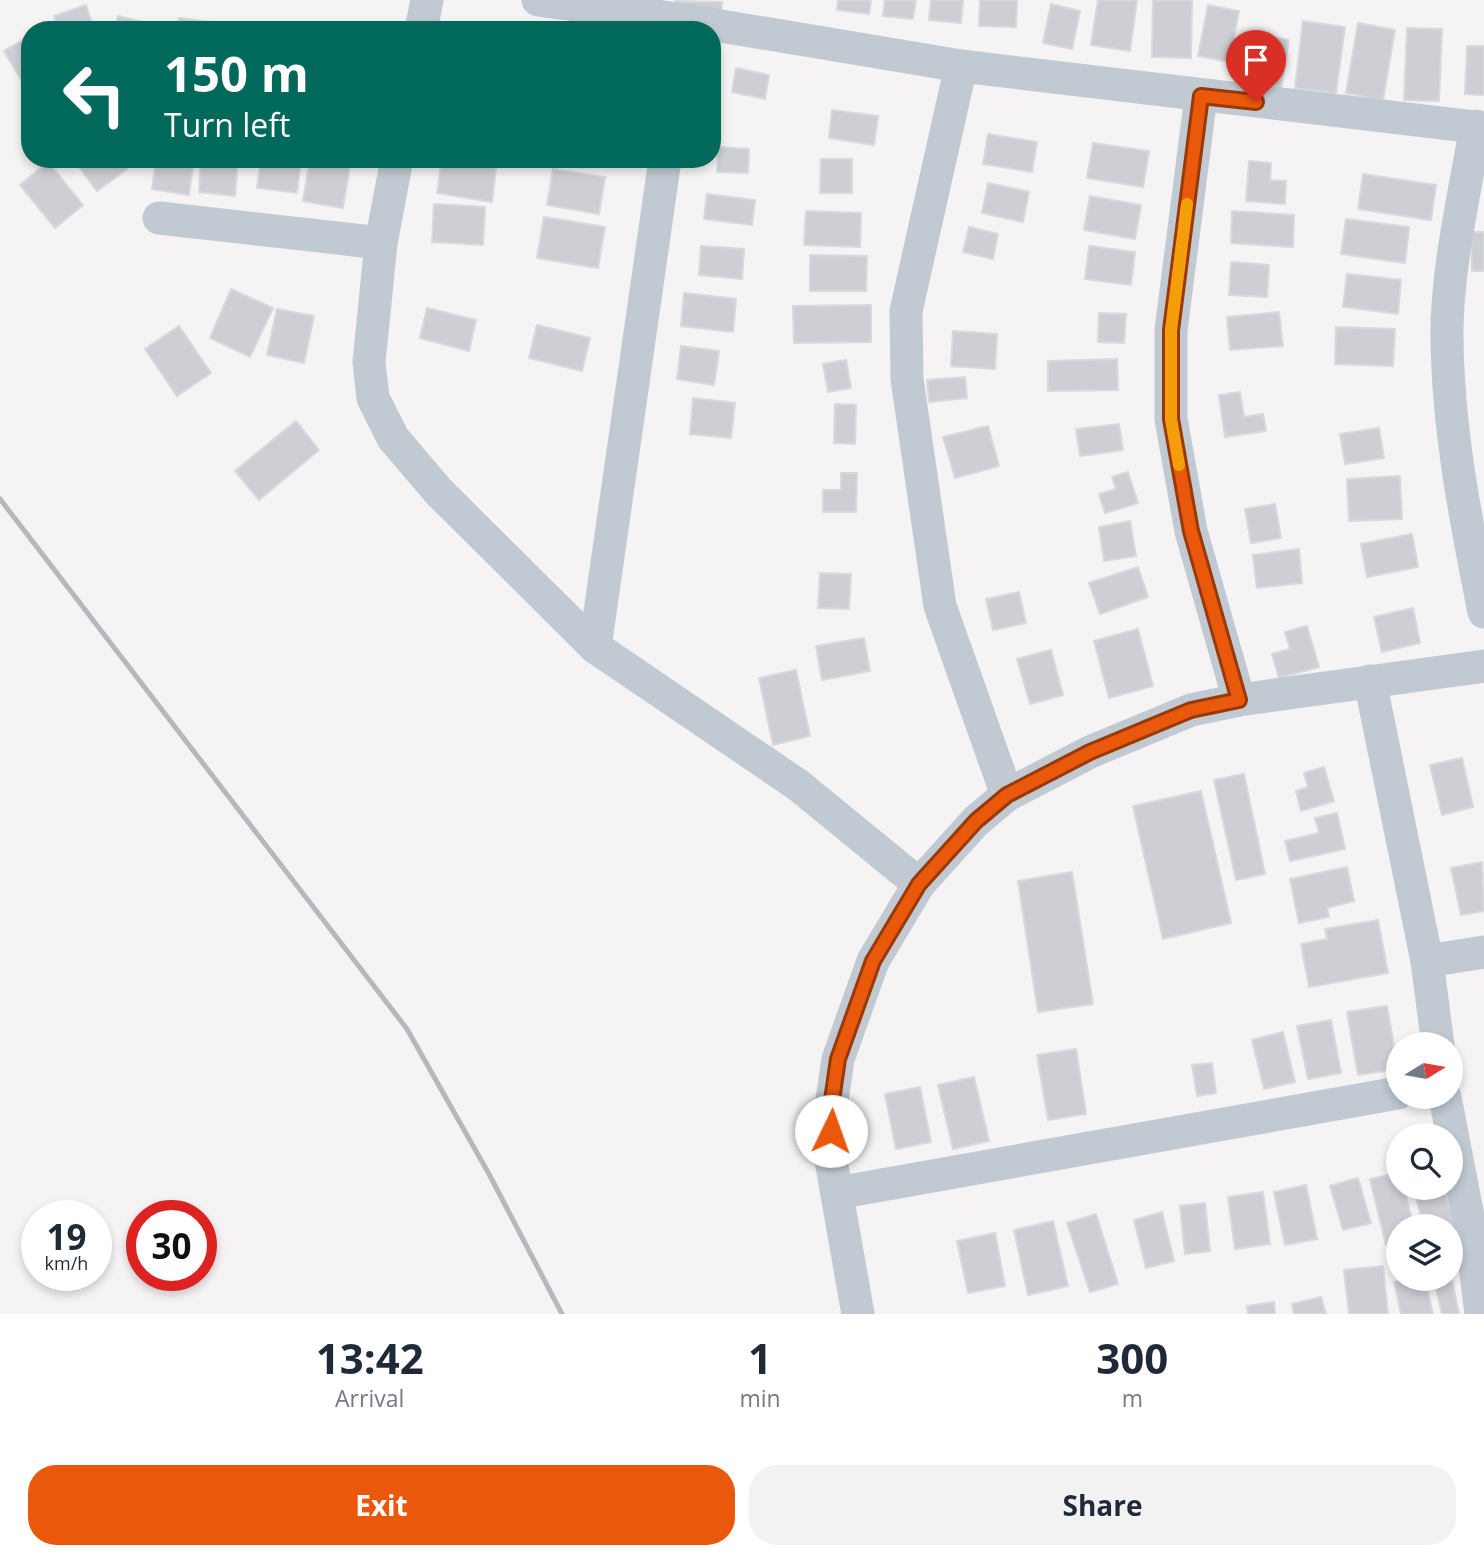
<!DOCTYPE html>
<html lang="en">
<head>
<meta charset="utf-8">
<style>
	:root { --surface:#fff; --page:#f2f2f3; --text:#1f2937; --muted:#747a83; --accent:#ea580c }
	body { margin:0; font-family:"Open Sans",sans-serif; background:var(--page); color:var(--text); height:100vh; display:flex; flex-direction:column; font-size:26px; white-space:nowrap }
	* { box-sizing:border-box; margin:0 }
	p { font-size:23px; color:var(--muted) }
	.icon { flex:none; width:38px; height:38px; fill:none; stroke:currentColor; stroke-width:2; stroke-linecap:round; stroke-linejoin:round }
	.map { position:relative; height:1314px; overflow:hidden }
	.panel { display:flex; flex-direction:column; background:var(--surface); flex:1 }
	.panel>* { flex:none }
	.banner { position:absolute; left:21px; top:21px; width:700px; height:147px; border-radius:28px; box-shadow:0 4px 10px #0003; background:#00695c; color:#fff; overflow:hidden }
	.needle { width:46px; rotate:79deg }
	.controls { position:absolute; left:1386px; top:1032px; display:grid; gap:14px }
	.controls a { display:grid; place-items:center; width:77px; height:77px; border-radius:50%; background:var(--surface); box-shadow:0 4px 10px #0003; font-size:35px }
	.speed { position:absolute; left:21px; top:1200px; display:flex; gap:14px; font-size:35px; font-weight:700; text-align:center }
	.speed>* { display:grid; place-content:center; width:91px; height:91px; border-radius:50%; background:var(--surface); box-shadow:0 4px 10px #0003; line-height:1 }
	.speed small { font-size:18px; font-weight:400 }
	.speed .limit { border:10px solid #d22; background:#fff; color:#111 }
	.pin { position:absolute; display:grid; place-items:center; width:60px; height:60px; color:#fff; margin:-72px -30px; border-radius:50% 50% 50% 0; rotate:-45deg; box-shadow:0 0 7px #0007 }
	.pin .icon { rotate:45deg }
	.me { position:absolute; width:77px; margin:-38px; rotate:3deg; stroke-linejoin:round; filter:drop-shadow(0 0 5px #0008) }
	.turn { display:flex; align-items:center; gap:24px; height:147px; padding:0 28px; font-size:32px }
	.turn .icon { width:91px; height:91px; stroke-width:2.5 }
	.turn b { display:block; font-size:49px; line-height:60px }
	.eta { display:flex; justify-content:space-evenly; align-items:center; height:119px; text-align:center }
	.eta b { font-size:42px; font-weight:700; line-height:49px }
	.action { display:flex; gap:14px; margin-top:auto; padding:14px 28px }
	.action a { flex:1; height:80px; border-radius:28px; background:var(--accent); color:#fff; font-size:28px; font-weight:700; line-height:80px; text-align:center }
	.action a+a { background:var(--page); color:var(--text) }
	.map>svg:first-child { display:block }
	.building { fill:#cdcfd5; stroke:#d7d9de; stroke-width:2 }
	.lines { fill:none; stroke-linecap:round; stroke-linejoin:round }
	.street { stroke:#c1cad2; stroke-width:33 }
	.rail { stroke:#b5b8bd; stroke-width:5 }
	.route-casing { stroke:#983908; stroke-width:18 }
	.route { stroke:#ea580c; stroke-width:12 }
	.slow { stroke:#f59e0b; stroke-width:12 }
</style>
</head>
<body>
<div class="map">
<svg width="1484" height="1314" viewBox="0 0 1484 1314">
	<rect width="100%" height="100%" fill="#f5f3f3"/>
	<!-- building -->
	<g class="building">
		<polygon points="838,0 871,0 869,14 837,10"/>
		<polygon points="885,0 916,0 913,19 883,16"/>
		<polygon points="931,0 963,0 961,23 929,20"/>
		<polygon points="980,0 1017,0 1016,27 979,26"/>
		<polygon points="1098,0 1137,0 1130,51 1091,45"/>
		<polygon points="1153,0 1192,0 1191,58 1152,57"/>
		<polygon points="675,1 722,2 721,22 675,21"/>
		<polygon points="1051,4 1080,11 1072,49 1043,43"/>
		<polygon points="86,5 94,30 58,30 54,16"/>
		<polygon points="1208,5 1239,11 1229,62 1198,56"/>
		<polygon points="118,16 155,25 154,30 115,30"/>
		<polygon points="179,18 211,22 210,30 177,30"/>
		<polygon points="1303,21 1345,27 1336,93 1295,88"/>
		<polygon points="1358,23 1395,30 1383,100 1346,93"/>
		<polygon points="1407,28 1442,29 1439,101 1404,100"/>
		<polygon points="1256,34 1289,40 1281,88 1247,83"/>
		<polygon points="30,36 30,79 23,83 4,51"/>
		<polygon points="1467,46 1484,46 1484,95 1465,94"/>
		<polygon points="736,68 769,75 765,99 732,92"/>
		<polygon points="712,92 717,94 712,112"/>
		<polygon points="832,110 878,116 874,145 829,138"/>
		<polygon points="988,134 1037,142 1032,172 983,164"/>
		<polygon points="1093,143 1149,151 1143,187 1087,178"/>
		<polygon points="718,147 749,149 748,173 717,172"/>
		<polygon points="73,159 120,159 127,169 97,191"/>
		<polygon points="156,159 194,159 189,195 152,189"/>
		<polygon points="201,159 238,159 235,196 199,192"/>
		<polygon points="261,159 301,159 297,193 257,188"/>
		<polygon points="310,159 351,159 343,208 303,201"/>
		<polygon points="442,159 496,167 492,202 437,193"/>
		<polygon points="553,159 610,159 609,165 552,161"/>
		<polygon points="821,159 852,159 852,193 820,193"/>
		<polygon points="1249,161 1271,163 1270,180 1286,181 1285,204 1246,201"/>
		<polygon points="48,162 83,205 55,228 20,185"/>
		<polygon points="553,169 605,177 599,214 547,205"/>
		<polygon points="1363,174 1436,185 1431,220 1358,209"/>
		<polygon points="988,183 1029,192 1023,222 982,213"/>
		<polygon points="707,194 755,200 752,225 704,219"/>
		<polygon points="1090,196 1141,205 1135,239 1084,230"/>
		<polygon points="434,204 485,207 483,245 432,242"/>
		<polygon points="806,211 861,213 860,247 804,245"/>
		<polygon points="1232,211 1294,215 1293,247 1231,243"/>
		<polygon points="544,217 605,227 598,268 537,258"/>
		<polygon points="1346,219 1409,227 1405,263 1341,254"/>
		<polygon points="969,227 998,234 993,259 963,252"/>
		<polygon points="1471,232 1484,232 1484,271 1472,271"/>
		<polygon points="701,246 744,249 742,279 699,275"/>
		<polygon points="1089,246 1135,252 1131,285 1085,279"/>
		<polygon points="810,255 867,256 866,291 810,291"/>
		<polygon points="1231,262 1269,265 1267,297 1229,295"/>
		<polygon points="1347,274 1401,280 1398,314 1343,307"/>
		<polygon points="231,289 273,308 250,357 210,338"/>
		<polygon points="684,293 736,299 733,332 681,326"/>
		<polygon points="871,305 871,342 794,343 793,306"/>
		<polygon points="427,308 476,320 469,351 420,338"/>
		<polygon points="277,309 314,316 304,363 267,355"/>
		<polygon points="1279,312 1283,346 1230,350 1227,317"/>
		<polygon points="1099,313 1126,314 1124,343 1098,342"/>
		<polygon points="537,325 590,338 582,371 529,358"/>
		<polygon points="179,326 211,373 177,396 145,349"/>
		<polygon points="1336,327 1395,329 1393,366 1335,364"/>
		<polygon points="953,331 997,334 995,369 951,366"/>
		<polygon points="681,346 719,351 714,385 677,379"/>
		<polygon points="1117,359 1118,390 1048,391 1048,361"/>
		<polygon points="846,360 851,388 828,392 823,364"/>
		<polygon points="965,377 967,398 929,402 927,380"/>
		<polygon points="1240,392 1244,417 1263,414 1266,431 1225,437 1219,395"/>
		<polygon points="693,398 735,403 731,438 690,434"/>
		<polygon points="835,404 856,405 855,444 834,443"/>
		<polygon points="296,421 319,450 259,500 235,471"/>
		<polygon points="1119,424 1123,450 1080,456 1076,429"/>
		<polygon points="988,426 999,466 955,478 943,437"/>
		<polygon points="1379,428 1384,458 1345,464 1340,434"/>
		<polygon points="1128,472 1138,503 1105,513 1099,494 1116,489 1112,477"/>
		<polygon points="841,473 857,473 856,512 823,512 823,490 841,490"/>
		<polygon points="1400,476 1402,519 1349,521 1347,479"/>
		<polygon points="1275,504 1281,538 1251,543 1245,509"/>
		<polygon points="1130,521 1136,556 1104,561 1099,527"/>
		<polygon points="1412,534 1418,567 1367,577 1361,544"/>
		<polygon points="1299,549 1302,583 1257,588 1253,555"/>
		<polygon points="1138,567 1148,597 1100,614 1089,583"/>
		<polygon points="820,573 851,574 849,609 818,608"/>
		<polygon points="1019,592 1026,623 993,630 986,599"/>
		<polygon points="1413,608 1420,643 1382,652 1374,617"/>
		<polygon points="1307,626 1319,667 1279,678 1272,654 1290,649 1285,632"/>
		<polygon points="1138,629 1153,686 1109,698 1094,641"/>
		<polygon points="864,638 870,671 822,680 816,646"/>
		<polygon points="1051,650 1063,695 1030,704 1017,659"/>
		<polygon points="796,670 810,736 773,745 759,678"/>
		<polygon points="1462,758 1473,807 1442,815 1430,765"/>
		<polygon points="1324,767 1334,801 1301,811 1296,791 1308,787 1304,773"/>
		<polygon points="1244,774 1265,874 1236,880 1214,780"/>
		<polygon points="1201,791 1231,923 1163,939 1133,806"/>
		<polygon points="1337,813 1345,849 1290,861 1285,841 1319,833 1315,818"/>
		<polygon points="1482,862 1484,911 1461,915 1451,868"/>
		<polygon points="1347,867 1354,901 1327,908 1329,917 1299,923 1290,879"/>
		<polygon points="1072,872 1093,1004 1038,1012 1018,881"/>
		<polygon points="1378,920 1388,973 1309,987 1301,944 1327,939 1325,929"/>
		<polygon points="1387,1006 1398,1069 1358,1075 1347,1012"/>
		<polygon points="1331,1020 1341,1073 1308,1079 1297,1026"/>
		<polygon points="1283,1032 1295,1082 1264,1089 1252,1040"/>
		<polygon points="1076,1049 1086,1114 1048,1120 1037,1055"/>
		<polygon points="1212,1063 1216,1093 1197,1096 1192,1065"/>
		<polygon points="974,1077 989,1141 953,1149 938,1085"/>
		<polygon points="920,1087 931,1142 896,1149 885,1094"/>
		<polygon points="1398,1173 1398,1188 1404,1188 1414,1227 1398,1227 1398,1242 1386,1245 1370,1179"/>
		<polygon points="1358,1178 1371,1223 1343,1230 1330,1186"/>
		<polygon points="1306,1185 1317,1239 1285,1245 1274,1192"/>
		<polygon points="1414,1188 1445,1188 1454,1226 1423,1227"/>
		<polygon points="1263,1192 1270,1244 1235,1249 1228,1197"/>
		<polygon points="1205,1203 1210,1251 1185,1254 1180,1206"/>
		<polygon points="1162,1212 1174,1261 1146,1268 1134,1220"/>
		<polygon points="1096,1214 1118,1284 1090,1292 1067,1223"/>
		<polygon points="1053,1221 1068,1286 1028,1295 1014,1230"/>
		<polygon points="995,1233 1005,1286 968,1293 957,1241"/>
		<polygon points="1383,1266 1388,1314 1349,1314 1344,1270"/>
		<polygon points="1451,1275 1459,1314 1442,1314 1434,1279 1451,1279"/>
		<polygon points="1406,1279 1425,1279 1433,1314 1401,1314 1394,1282"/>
		<polygon points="1321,1297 1326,1314 1294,1314 1292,1304"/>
		<polygon points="1274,1302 1275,1314 1248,1314 1247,1306"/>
	</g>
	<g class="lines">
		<!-- street -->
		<g class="street">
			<polyline points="538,0 685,20 961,66 1484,128"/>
			<polyline points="421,30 427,0"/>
			<polyline points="961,66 906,311 907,379 940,606 1007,795"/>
			<polyline points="1201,96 1171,330 1171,419 1191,531 1239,700"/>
			<path d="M1476,126c-11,66 -30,146 -29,212 1,93 19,183 37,274"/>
			<polyline points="397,159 381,243 369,362 373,398 393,438 439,492 595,647 798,785 919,884"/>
			<polyline points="159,218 381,243"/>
			<polyline points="595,647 665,159"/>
			<polyline points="1370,681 1427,961 1438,1045"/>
			<polyline points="1427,961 1484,952"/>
			<polyline points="1445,1097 1470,1227 1481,1314"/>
			<polyline points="837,1193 1398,1093"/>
			<polyline points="858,1314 830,1155 831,1107 838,1059 873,961 919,884 976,821 1007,795 1090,752 1191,710 1239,700 1484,666"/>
		</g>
		<!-- rail -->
		<polyline class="rail" points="0,499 407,1029 489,1174 562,1314"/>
	</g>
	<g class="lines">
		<!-- route casing -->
		<g class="route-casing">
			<polyline id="route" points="831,1131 831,1107 838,1059 873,961 919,884 976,821 1007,795 1090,752 1191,710 1239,700 1191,531 1171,419 1171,330 1201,96 1256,102"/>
		</g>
		<!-- route -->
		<use href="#route" class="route"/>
		<!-- slow -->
		<polyline class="slow" points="1179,465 1171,419 1171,330 1187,204"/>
	</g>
</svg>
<div class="controls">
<a><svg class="needle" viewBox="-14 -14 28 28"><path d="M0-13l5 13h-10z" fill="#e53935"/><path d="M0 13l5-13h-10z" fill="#747a83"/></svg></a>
<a><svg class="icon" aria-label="search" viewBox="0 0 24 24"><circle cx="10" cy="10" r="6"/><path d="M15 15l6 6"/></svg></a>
<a><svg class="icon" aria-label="layers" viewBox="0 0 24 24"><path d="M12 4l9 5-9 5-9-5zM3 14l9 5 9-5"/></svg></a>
</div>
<div class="speed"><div>19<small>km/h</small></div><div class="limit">30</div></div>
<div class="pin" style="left:1256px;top:102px;background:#d93025"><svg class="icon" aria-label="arrive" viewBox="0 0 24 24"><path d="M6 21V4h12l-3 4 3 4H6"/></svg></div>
<svg class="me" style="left:831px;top:1131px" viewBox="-20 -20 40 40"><circle r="19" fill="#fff"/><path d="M0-13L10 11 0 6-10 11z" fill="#ea580c"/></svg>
<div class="banner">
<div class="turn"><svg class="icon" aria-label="left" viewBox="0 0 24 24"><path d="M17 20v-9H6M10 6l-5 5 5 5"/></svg><div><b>150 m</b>Turn left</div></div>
</div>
</div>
<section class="panel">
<div class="eta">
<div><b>13:42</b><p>Arrival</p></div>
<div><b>1</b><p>min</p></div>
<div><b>300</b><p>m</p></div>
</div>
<div class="action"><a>Exit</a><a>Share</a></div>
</section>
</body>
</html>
